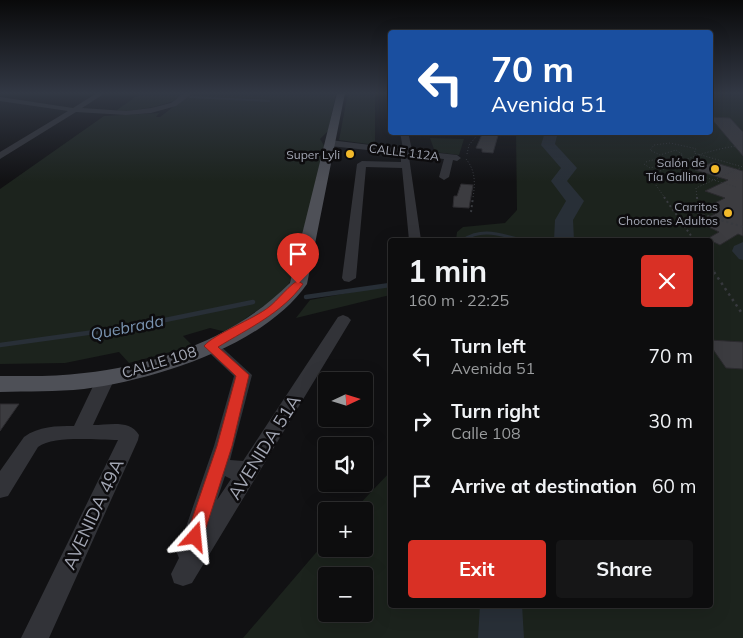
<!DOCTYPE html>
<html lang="en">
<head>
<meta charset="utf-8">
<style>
	:root { --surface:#0d0d0e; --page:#161617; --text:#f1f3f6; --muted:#9a9c9e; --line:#2d2d2e; --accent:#d93025 }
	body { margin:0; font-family:Mulish,sans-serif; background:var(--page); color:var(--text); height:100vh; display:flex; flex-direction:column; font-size:19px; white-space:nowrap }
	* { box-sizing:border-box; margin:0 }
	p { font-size:16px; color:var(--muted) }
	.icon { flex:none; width:28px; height:28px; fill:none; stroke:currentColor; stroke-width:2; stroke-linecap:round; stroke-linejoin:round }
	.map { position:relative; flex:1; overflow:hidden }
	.panel { position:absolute; left:388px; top:238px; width:325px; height:370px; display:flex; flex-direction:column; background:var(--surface); border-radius:5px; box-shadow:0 5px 20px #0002,0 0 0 1px var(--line) }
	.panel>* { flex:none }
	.hud { position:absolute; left:388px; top:30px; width:325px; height:105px; border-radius:5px; box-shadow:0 5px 20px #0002,0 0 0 1px var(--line); background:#1a4fa0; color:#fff; overflow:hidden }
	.needle { width:32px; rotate:86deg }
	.controls { position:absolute; left:318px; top:372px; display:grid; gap:10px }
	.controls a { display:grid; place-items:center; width:55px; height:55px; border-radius:5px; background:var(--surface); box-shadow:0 5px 20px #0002,0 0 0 1px var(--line); font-size:25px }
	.pin { position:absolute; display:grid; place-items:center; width:42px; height:42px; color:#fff; margin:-51px -21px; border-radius:50% 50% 50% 0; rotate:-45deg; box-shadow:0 0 5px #0007 }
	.pin .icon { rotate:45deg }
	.me { position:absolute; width:55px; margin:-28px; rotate:18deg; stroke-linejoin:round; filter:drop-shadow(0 0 4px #0008) }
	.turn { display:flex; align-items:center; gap:18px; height:105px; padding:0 20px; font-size:22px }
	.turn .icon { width:65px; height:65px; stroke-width:2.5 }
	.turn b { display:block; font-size:35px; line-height:42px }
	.round { display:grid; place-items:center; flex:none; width:52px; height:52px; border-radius:5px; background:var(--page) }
	.overview { display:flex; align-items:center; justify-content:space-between; height:85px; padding:0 20px }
	h1 { font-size:30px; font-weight:700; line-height:38px }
	.action { display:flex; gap:10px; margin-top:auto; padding:10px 20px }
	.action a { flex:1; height:58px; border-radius:5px; background:var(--accent); color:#fff; font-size:20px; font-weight:700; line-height:58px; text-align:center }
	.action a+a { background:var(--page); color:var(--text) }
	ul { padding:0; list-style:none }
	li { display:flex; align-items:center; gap:15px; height:65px; padding:0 20px }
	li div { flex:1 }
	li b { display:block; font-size:19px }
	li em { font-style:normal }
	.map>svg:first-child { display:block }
	.green { fill:#1c231d; fill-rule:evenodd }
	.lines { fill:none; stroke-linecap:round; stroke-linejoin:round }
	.stream-far2 { stroke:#282f37; stroke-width:2 }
	.stream-far1 { stroke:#282f37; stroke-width:3 }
	.stream { stroke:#282f37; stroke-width:4.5 }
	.canal { fill:#282f37; fill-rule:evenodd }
	.river { fill:#282f37; fill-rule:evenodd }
	.building { fill:#3c3c40; stroke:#2c2b2f }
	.path-far2 { stroke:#383a3f; stroke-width:1; stroke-dasharray:1 2; stroke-linecap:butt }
	.path-far1 { stroke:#383a3f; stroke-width:2; stroke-dasharray:2 3; stroke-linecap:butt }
	.path { stroke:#383a3f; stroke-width:2.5; stroke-dasharray:2.5 4; stroke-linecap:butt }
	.minor { fill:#323338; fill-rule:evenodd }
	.major { fill:#4e5057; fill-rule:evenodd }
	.route { fill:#d93025; stroke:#8d1f18 }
	.poi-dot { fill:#f2b92a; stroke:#0d0c0e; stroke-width:2 }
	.labels { text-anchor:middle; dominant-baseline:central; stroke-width:5; stroke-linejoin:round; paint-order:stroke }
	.far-street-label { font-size:12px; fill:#a3a7b4; stroke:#0d0c0e }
	.far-poi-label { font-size:12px; fill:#a3a7b4; stroke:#0d0c0e; text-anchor:end }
	.street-label { font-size:15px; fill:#a3a7b4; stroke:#0d0c0e }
	.water-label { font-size:16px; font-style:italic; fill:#7993b0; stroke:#0d0c0e }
	.near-street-label { font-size:18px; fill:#a3a7b4; stroke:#0d0c0e }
</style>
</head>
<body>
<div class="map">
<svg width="743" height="638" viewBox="0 0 743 638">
	<rect width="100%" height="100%" fill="#111113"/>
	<!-- green -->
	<g class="green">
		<path d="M141,93h47c-22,14 -44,16 -70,19l-1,-2z"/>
		<polygon points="191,93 336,93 328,131 320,139 325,147 291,280 284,292 226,332 210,328 183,336 193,346 129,363 119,352 65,363 0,364 0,189 104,116 159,113 156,117 160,117"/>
		<polygon points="348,93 375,93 375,145 339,140"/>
		<path d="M710,93h33v545h-500l83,-97v8h38v-38h-11l37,-39v133h320v-365h-254l1,-8 6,-5 42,-4 12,-13 -1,-77 194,-1zM326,576h38v38h-38z"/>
		<polygon points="430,138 464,139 459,155 435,152"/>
		<polygon points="390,285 390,295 296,318 310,300"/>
	</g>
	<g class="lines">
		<!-- stream-far2 -->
		<g class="stream-far2">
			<polyline points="179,97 183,93"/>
			<polyline points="190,97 269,101"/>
		</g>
		<!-- stream-far1 -->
		<path class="stream-far1" d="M463,240c20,-13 37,-5 59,0"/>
		<!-- stream -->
		<g class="stream">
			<polyline points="306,297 390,285"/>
			<polyline points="0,345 131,327 253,302"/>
		</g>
		<!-- canal -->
		<polygon class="canal" points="743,242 743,260 739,259 732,251 734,246"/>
		<!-- river -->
		<g class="river">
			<polygon points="545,132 558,132 555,144 577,168 567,181 584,201 573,220 574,240 554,240 555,220 566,201 551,181 561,168 541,145"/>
			<polygon points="480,605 522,605 524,638 478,638"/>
		</g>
	</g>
	<!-- building -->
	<g class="building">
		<polygon points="710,117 730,118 743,132 743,156"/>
		<polygon points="483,132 499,132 493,153 482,152 482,149 476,148"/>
		<polygon points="713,162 743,171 743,236 738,234 720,245 707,239 719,232 698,222 715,214 702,209 725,198 705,191 728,180 695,170"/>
		<polygon points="461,184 473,185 469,208 453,207 454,196 457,196"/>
		<polygon points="710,340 743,342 743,369 726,368 710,345"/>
		<polygon points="0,404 19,404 0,431"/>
	</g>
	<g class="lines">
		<!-- path-far2 -->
		<g class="path-far2">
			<polyline points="467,154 469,145 480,132"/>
			<path d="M466,159c10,12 9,25 7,39"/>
			<path d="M646,162c12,-5 26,-1 37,-7l-7,-5 -16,5 -10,-5 4,-5 16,-2 23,5 3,1 -2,4 49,14"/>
			<polyline points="644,164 650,168 658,166 665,168"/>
			<polyline points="672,167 736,187"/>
			<path d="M665,198l-12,-17 -1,-6c29,-15 58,-26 91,-30"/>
			<polyline points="697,198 696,188 740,168"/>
		</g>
		<!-- path-far1 -->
		<g class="path-far1">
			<polyline points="664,197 694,240"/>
			<polyline points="697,197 698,213"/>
			<polyline points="673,209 698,213 743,227"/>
			<polyline points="471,212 473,197"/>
			<polyline points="710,265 715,273"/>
		</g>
		<!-- path -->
		<polyline class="path" points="714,272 743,315"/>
		<!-- minor -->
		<g class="minor">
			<polygon points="97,93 105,93 82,108 126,111 151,108 171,103 185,93 193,93 176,106 151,113 126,115 76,112 0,159 0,152 68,111 0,101 0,97 73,108"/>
			<polygon points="400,132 408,132 412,150 457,155 461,158 457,161 453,160 449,177 444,180 439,177 444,159 406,155 409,157 421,240 409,240 402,168 366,167 356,278 349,282 344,281 342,278 357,164 362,161 401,162 401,157 405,154 330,146 326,143 330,140 403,149"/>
			<path d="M343,315l5,2 3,3 -159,263 -9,3 -9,-3 -3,-9 8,-16 -2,-5 37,-107 20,-70 -32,-30 2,-4 6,-1 6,1 36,33 -22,85 13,1 95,-144zM225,476l6,3 -14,21z"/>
			<path d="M106,372l6,2 3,4 -22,47c15,0 37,-6 46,10l-1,5 -89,198h-28l97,-198c-21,0 -64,-5 -80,7l-30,49 -8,2v-27l24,-34c15,-11 32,-11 50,-11l23,-48 3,-4z"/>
		</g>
		<!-- major -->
		<path class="major" d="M337,93h8l-38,191c-43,62 -152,96 -223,105 -28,3 -56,2 -84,3v-16c28,0 56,1 84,-3 75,-8 152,-36 206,-90z"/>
	</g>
	<!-- sky -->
	<linearGradient id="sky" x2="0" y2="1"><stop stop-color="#09090a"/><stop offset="0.51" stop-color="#323844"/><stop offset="1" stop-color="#323844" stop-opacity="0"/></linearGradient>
	<rect width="743" height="182" fill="url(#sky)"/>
	<!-- route -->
	<path class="route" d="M298,281l5,3c-21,29 -54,44 -85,63l31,28 -17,71 -29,91 -2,6 -6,2 -7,-2 -2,-6 31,-91 19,-70 -32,-30c10,-12 50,-27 65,-39 7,-5 23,-25 29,-26z"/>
	<!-- markers -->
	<g class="poi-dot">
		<circle cx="350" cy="154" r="5"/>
		<circle cx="715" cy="169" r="5"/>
		<circle cx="728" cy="213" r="5"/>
	</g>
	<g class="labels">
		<!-- far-street labels -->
		<g class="far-street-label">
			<text transform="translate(404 152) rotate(7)">CALLE 112A</text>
		</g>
		<!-- far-poi labels -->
		<g class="far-poi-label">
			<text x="340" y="154">Super Lyli</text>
			<text x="705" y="162">Salón de<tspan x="705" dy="14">Tía Gallina</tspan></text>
			<text x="718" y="206">Carritos<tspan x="718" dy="14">Chocones Adultos</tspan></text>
		</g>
		<!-- street labels -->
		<g class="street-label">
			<text transform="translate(159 362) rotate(-17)">CALLE 108</text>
		</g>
		<!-- water labels -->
		<g class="water-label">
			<text transform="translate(127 327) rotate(-11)">Quebrada</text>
		</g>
		<!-- near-street labels -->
		<g class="near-street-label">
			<text transform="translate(264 447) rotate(-58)">AVENIDA 51A</text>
			<text transform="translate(93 514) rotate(-65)">AVENIDA 49A</text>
		</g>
	</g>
</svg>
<div class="controls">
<a><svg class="needle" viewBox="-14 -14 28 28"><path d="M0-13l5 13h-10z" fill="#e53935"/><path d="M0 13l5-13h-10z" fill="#9a9c9e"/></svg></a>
<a><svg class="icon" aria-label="sound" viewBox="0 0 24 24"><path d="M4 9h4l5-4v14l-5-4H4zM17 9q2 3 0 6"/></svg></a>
<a>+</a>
<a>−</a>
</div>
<div class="pin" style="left:298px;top:284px;background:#d93025"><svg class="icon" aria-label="arrive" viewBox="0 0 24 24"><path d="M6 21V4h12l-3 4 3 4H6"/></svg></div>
<svg class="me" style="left:195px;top:537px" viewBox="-20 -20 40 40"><path d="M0-17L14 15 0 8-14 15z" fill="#d93025" stroke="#fff" stroke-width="4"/></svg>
<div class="hud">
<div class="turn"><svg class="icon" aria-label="left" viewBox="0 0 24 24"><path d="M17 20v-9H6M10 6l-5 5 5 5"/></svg><div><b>70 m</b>Avenida 51</div></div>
</div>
<section class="panel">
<div class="overview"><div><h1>1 min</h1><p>160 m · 22:25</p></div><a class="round" style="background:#d93025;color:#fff"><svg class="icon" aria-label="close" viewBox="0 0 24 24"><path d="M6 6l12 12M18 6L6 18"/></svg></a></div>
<ul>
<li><svg class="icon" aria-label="left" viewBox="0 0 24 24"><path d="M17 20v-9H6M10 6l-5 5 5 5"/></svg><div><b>Turn left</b><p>Avenida 51</p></div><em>70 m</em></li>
<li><svg class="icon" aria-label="right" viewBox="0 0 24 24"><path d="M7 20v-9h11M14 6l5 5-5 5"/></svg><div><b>Turn right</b><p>Calle 108</p></div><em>30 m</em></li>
<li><svg class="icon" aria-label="arrive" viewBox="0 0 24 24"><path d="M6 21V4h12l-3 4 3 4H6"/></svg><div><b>Arrive at destination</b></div><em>60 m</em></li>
</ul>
<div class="action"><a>Exit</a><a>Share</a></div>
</section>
</div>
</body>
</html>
